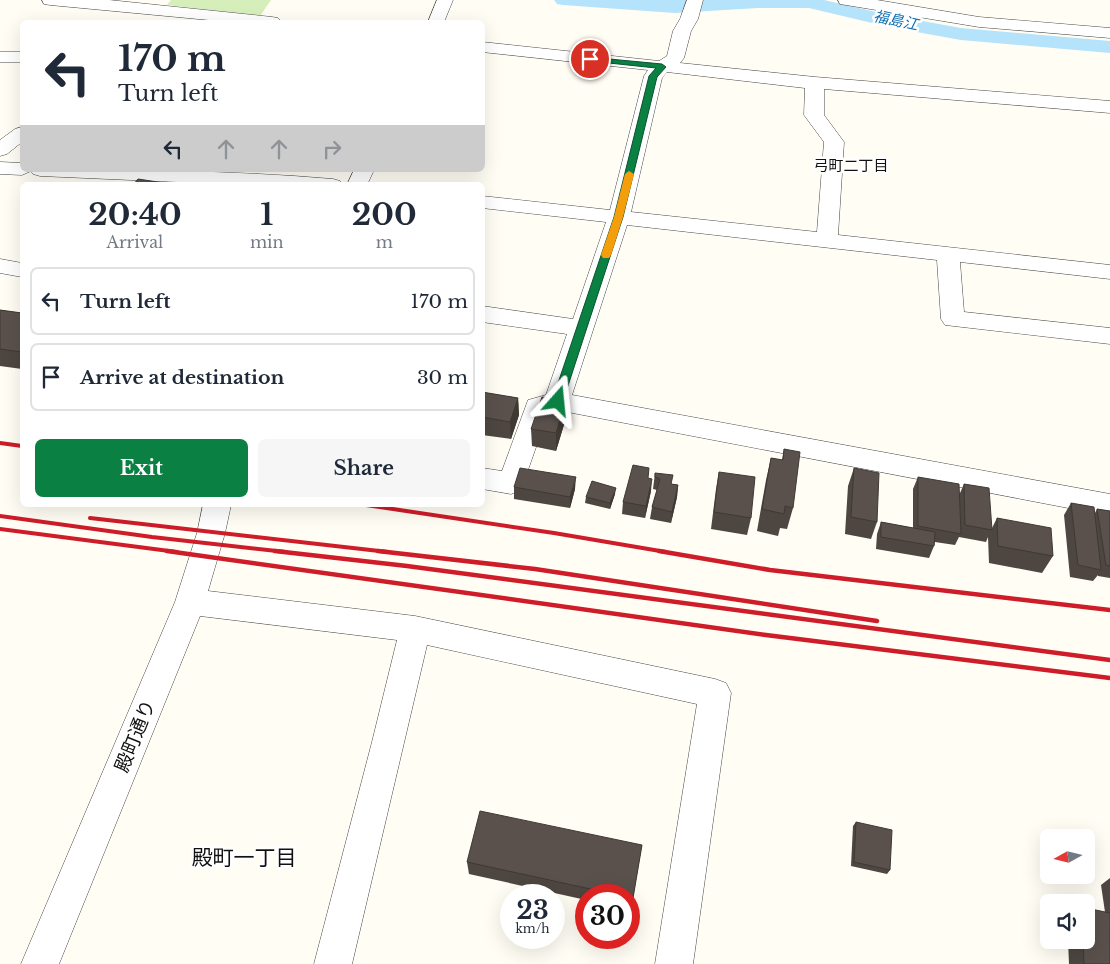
<!DOCTYPE html>
<html lang="en">
<head>
<meta charset="utf-8">
<style>
	:root { --surface:#fff; --page:#f6f6f7; --text:#1f2937; --muted:#747a83; --line:#e0e1e3; --accent:#0b8043 }
	body { margin:0; font-family:"Libre Baskerville","Noto Sans JP",serif; background:var(--page); color:var(--text); height:100vh; display:flex; flex-direction:column; font-size:19px; white-space:nowrap }
	* { box-sizing:border-box; margin:0 }
	p { font-size:16px; color:var(--muted) }
	.icon { flex:none; width:28px; height:28px; fill:none; stroke:currentColor; stroke-width:2; stroke-linecap:round; stroke-linejoin:round }
	.map { position:relative; flex:1; overflow:hidden }
	.side { position:absolute; left:20px; top:182px; width:465px; height:325px; display:flex; flex-direction:column; background:var(--surface); border-radius:8px; box-shadow:0 5px 20px #0002 }
	.side>* { flex:none }
	.hud { position:absolute; left:20px; top:20px; width:465px; height:152px; border-radius:8px; box-shadow:0 5px 20px #0002; background:#fff; color:var(--text); overflow:hidden }
	.needle { width:32px; rotate:262deg }
	.buttons { position:absolute; left:1040px; top:829px; display:grid; gap:10px }
	.buttons a { display:grid; place-items:center; width:55px; height:55px; border-radius:8px; background:var(--surface); box-shadow:0 5px 20px #0002; font-size:25px }
	.speed { position:absolute; left:500px; top:884px; display:flex; gap:10px; font-size:25px; font-weight:700; text-align:center }
	.speed>* { display:grid; place-content:center; width:65px; height:65px; border-radius:50%; background:var(--surface); box-shadow:0 5px 20px #0002; line-height:1 }
	.speed small { font-size:12px; font-weight:400 }
	.speed .limit { border:8px solid #d22; background:#fff; color:#111 }
	.pin { position:absolute; display:grid; place-items:center; width:42px; height:42px; color:#fff; margin:-21px; border:2px solid #fff; border-radius:50%; box-shadow:0 1px 5px #0007 }
	.me { position:absolute; width:55px; margin:-28px; rotate:18deg; stroke-linejoin:round; filter:drop-shadow(0 0 4px #0008) }
	.turn { display:flex; align-items:center; gap:18px; height:105px; padding:0 15px; font-size:22px }
	.turn .icon { width:65px; height:65px; stroke-width:2.5 }
	.turn b { display:block; font-size:35px; line-height:42px }
	.lanes { display:flex; align-items:center; height:48px; padding:0 15px; background:#0003; justify-content:center; gap:25px; direction:ltr }
	.lanes .off { opacity:.35 }
	.eta { display:flex; justify-content:space-evenly; align-items:center; height:85px; text-align:center }
	.eta b { font-size:30px; font-weight:700; line-height:35px }
	.primary-button { display:flex; gap:10px; margin-top:auto; padding:10px 15px }
	.primary-button a { flex:1; height:58px; border-radius:8px; background:var(--accent); color:#fff; font-size:20px; font-weight:700; line-height:58px; text-align:center }
	.primary-button a+a { background:var(--page); color:var(--text) }
	ul { padding:0; list-style:none }
	li { display:flex; align-items:center; gap:15px; height:68px; margin:0 10px 8px; padding:0 5px; border:2px solid var(--line); border-radius:8px }
	li div { flex:1 }
	li b { display:block; font-size:19px }
	li em { font-style:normal }
	.map>svg:first-child { display:block }
	.green { fill:#d6eeb9 }
	.lines { fill:none; stroke-linecap:round; stroke-linejoin:round }
	.canal { fill:#b4e3fb; fill-rule:evenodd }
	.minor-casing { stroke:#444; stroke-width:1 }
	.minor { fill:#fff; fill-rule:evenodd }
	.rail-far1 { stroke:#ce1c29; stroke-width:4 }
	.rail { stroke:#ce1c29; stroke-width:4.5 }
	.wall { fill:#4d4641 }
	.shaded-wall { fill:#3f3935 }
	.building { fill:#5a514c; stroke:#3f3935 }
	.route { fill:#0b8043; stroke:#07532c }
	.slow { fill:#f59e0b }
	.labels { text-anchor:middle; dominant-baseline:central; stroke-width:5; stroke-linejoin:round; paint-order:stroke }
	.far-water-label { font-size:15px; font-style:italic; fill:#0e6daf; stroke:#fff }
	.far-neighbourhood-label { font-size:15px; fill:#111; stroke:#fff }
	.near-street-label { font-size:19px; fill:#111; stroke:#fff }
	.near-neighbourhood-label { font-size:21px; fill:#111; stroke:#fff }
</style>
</head>
<body>
<div class="map">
<svg width="1110" height="964" viewBox="0 0 1110 964">
	<rect width="100%" height="100%" fill="#fffdf4"/>
	<!-- green -->
	<polygon class="green" points="171,0 271,0 260,16 167,5"/>
	<g class="lines">
		<!-- canal -->
		<polygon class="canal" points="554,0 824,0 889,15 961,28 1110,41 1110,53 961,40 889,27 809,8 758,8 675,13 563,5 557,4"/>
		<!-- minor casing -->
		<g class="minor-casing">
			<g id="minor">
				<polygon points="42,0 109,0 272,17 278,18 281,22 230,22 50,5 44,4"/>
				<polygon points="437,0 453,0 444,22 428,22"/>
				<path d="M687,0h16l-5,19 -7,12 -7,27 -4,5 135,14 295,24v12l-286,-24v26l20,27 -6,93 272,30v14l-150,-17 4,50 146,16v16l-165,-19 -4,-6 -4,-59 -310,-35 -55,170 538,99v22l-553,-106 -9,3 -27,77 -10,4 -29,-5v-21l20,3 26,-71 18,-5 21,-61 -85,-12v-16l91,13 33,-97 -124,-14v-12l128,14 34,-134 4,-6 -166,-18v-10l177,19 8,-5 6,-25 7,-12zM667,72l138,16 -1,27 20,27 -7,90 -186,-20 31,-134z"/>
				<polygon points="838,0 877,0 979,17 1110,28 1110,38 979,27 846,5 840,4"/>
				<rect x="0" y="52" width="22" height="10"/>
				<polygon points="22,127 22,142 7,154 0,156 0,140 15,129"/>
				<path d="M0,162l22,1v7c104,0 207,0 311,9l7,2 3,4h-97l-206,-9 -7,-2 -2,-3 -9,4 -22,-1z"/>
				<polygon points="354,170 374,170 367,185 347,185"/>
				<polygon points="0,259 22,263 22,277 0,273"/>
				<polygon points="203,505 231,505 225,533 208,591 415,616 715,679 726,683 731,693 693,964 655,964 697,704 427,645 352,964 314,964 372,742 397,640 200,616 59,964 21,964 175,602 197,533"/>
			</g>
		</g>
		<!-- minor -->
		<use href="#minor" class="minor"/>
		<!-- rail-far1 -->
		<g class="rail-far1">
			<polyline points="0,443 22,446"/>
			<polyline points="366,505 554,533 666,552"/>
			<polyline points="0,516 152,537 286,552"/>
			<polyline points="90,518 388,552"/>
			<polyline points="0,529 177,552"/>
		</g>
		<!-- rail -->
		<g class="rail">
			<polyline points="167,551 766,635 1110,678"/>
			<polyline points="275,551 407,566 1110,660"/>
			<polyline points="378,551 535,569 877,621"/>
			<polyline points="659,551 770,570 1110,610"/>
		</g>
	</g>
	<!-- wall -->
	<g class="wall">
		<polygon points="0,310 22,313 22,369 0,366"/>
		<polygon points="482,392 518,398 519,415 511,439 482,435"/>
		<polygon points="566,418 556,451 532,446 531,429"/>
		<polygon points="784,449 793,508 787,529 780,528 778,536 757,531 766,480 771,458 782,460"/>
		<polygon points="854,468 877,522 871,539 845,534 848,486"/>
		<polygon points="719,472 751,518 747,535 711,529 716,489"/>
		<polygon points="655,473 672,484 678,485 677,497 671,523 650,519 652,507 657,490 653,489"/>
		<polygon points="918,477 960,493 964,484 992,528 997,518 1053,556 1042,573 989,563 988,537 986,542 959,537 955,545 935,542 934,546 929,558 876,549 877,534 881,522 913,528 913,489"/>
		<polygon points="648,478 651,491 645,518 622,514 623,502"/>
		<polygon points="514,487 575,489 570,508 514,499"/>
		<polygon points="615,494 610,509 585,503 586,497"/>
		<polygon points="1071,503 1095,513 1097,509 1110,511 1110,578 1098,576 1098,575 1093,581 1070,577 1064,515"/>
		<polygon points="856,822 890,870 887,874 851,866 853,826"/>
		<polygon points="642,845 631,910 629,910 629,895 586,895 586,900 469,874 467,862"/>
		<polygon points="1110,878 1110,964 1069,964 1068,940 1086,940 1105,912 1101,885"/>
	</g>
	<!-- shaded-wall -->
	<g class="shaded-wall">
		<polygon points="518,398 519,415 511,439 510,422"/>
		<polygon points="566,400 566,418 556,451 556,433"/>
		<polygon points="576,477 575,489 570,508 570,497"/>
		<polygon points="652,479 651,491 645,518 646,506"/>
		<polygon points="678,485 677,497 671,523 672,512"/>
		<polygon points="616,488 615,494 610,509 610,503"/>
	</g>
	<!-- building -->
	<g class="building">
		<polygon points="138,179 177,185 133,185"/>
		<polygon points="0,310 22,313 22,352 0,349"/>
		<polygon points="482,392 518,398 510,422 482,417"/>
		<polygon points="542,397 566,400 556,433 531,429"/>
		<polygon points="784,449 800,452 793,508 785,506 784,514 762,509 771,458 783,460"/>
		<polygon points="633,465 649,468 648,478 652,479 646,506 623,502"/>
		<polygon points="520,468 576,477 570,497 514,487"/>
		<polygon points="854,468 879,473 877,522 851,517"/>
		<polygon points="719,472 755,477 751,518 714,512"/>
		<polygon points="655,473 673,475 671,484 678,485 672,512 652,507 660,479 655,477"/>
		<polygon points="918,477 959,484 961,534 918,526"/>
		<polygon points="592,481 616,488 610,503 586,497"/>
		<polygon points="964,484 989,488 992,530 965,525"/>
		<polygon points="1071,503 1094,507 1101,570 1078,565"/>
		<polygon points="1097,509 1110,511 1110,566 1106,565"/>
		<polygon points="997,518 1051,528 1053,556 998,546"/>
		<polygon points="881,522 935,532 934,546 881,537"/>
		<polygon points="480,811 642,845 633,898 629,897 629,895 618,895 467,862"/>
		<polygon points="856,822 892,830 890,870 854,862"/>
		<polygon points="1086,908 1110,913 1110,964 1084,964 1083,940 1086,940"/>
	</g>
	<!-- route -->
	<polygon class="route" points="588,57 662,64 666,67 657,77 623,217 563,401 558,405 552,401 614,217 649,76 656,68 590,61 588,61"/>
	<!-- slow -->
	<polygon class="slow" points="629,171 634,174 623,217 611,255 609,258 603,258 601,255 614,217 625,174"/>
	<g class="labels">
		<!-- far-water labels -->
		<g class="far-water-label">
			<text transform="translate(896 20) rotate(12)">福島江</text>
		</g>
		<!-- far-neighbourhood labels -->
		<g class="far-neighbourhood-label">
			<text x="851" y="165">弓町二丁目</text>
		</g>
		<!-- near-street labels -->
		<g class="near-street-label">
			<text transform="translate(135 736) rotate(-68)">殿町通り</text>
		</g>
		<!-- near-neighbourhood labels -->
		<g class="near-neighbourhood-label">
			<text x="244" y="858">殿町一丁目</text>
		</g>
	</g>
</svg>
<div class="buttons">
<a><svg class="needle" viewBox="-14 -14 28 28"><path d="M0-13l5 13h-10z" fill="#e53935"/><path d="M0 13l5-13h-10z" fill="#747a83"/></svg></a>
<a><svg class="icon" aria-label="sound" viewBox="0 0 24 24"><path d="M4 9h4l5-4v14l-5-4H4zM17 9q2 3 0 6"/></svg></a>
</div>
<div class="speed"><div>23<small>km/h</small></div><div class="limit">30</div></div>
<div class="pin" style="left:590px;top:59px;background:#d93025"><svg class="icon" aria-label="arrive" viewBox="0 0 24 24"><path d="M6 21V4h12l-3 4 3 4H6"/></svg></div>
<svg class="me" style="left:558px;top:401px" viewBox="-20 -20 40 40"><path d="M0-17L14 15 0 8-14 15z" fill="#0b8043" stroke="#fff" stroke-width="4"/></svg>
<div class="hud">
<div class="turn"><svg class="icon" aria-label="left" viewBox="0 0 24 24"><path d="M17 20v-9H6M10 6l-5 5 5 5"/></svg><div><b>170 m</b>Turn left</div></div>
<div class="lanes"><svg class="icon" aria-label="left" viewBox="0 0 24 24"><path d="M17 20v-9H6M10 6l-5 5 5 5"/></svg><svg class="icon off" aria-label="ahead" viewBox="0 0 24 24"><path d="M12 20V5M6 11l6-6 6 6"/></svg><svg class="icon off" aria-label="ahead" viewBox="0 0 24 24"><path d="M12 20V5M6 11l6-6 6 6"/></svg><svg class="icon off" aria-label="right" viewBox="0 0 24 24"><path d="M7 20v-9h11M14 6l5 5-5 5"/></svg></div>
</div>
<section class="side">
<div class="eta">
<div><b>20:40</b><p>Arrival</p></div>
<div><b>1</b><p>min</p></div>
<div><b>200</b><p>m</p></div>
</div>
<ul>
<li><svg class="icon" aria-label="left" viewBox="0 0 24 24"><path d="M17 20v-9H6M10 6l-5 5 5 5"/></svg><div><b>Turn left</b></div><em>170 m</em></li>
<li><svg class="icon" aria-label="arrive" viewBox="0 0 24 24"><path d="M6 21V4h12l-3 4 3 4H6"/></svg><div><b>Arrive at destination</b></div><em>30 m</em></li>
</ul>
<div class="primary-button"><a>Exit</a><a>Share</a></div>
</section>
</div>
</body>
</html>
